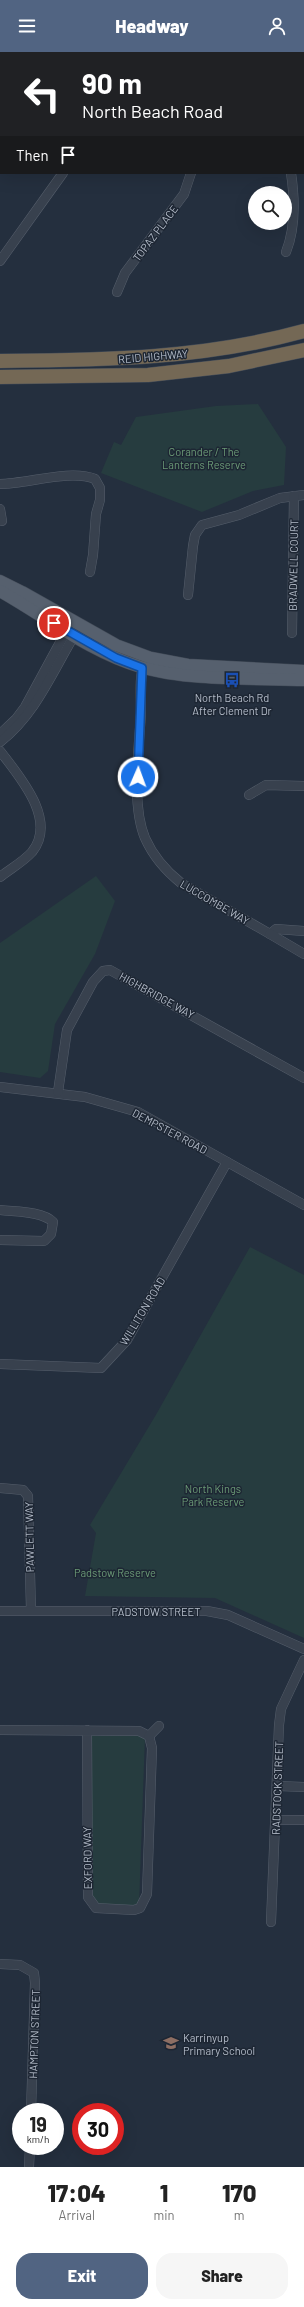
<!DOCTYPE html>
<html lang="en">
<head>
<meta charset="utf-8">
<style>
	:root { --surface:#fff; --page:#f6f6f6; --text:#222; --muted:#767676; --accent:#516482 }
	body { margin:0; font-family:Barlow,sans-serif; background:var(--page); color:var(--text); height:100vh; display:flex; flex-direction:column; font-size:15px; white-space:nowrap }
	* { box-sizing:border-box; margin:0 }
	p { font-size:13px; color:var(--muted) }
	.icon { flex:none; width:22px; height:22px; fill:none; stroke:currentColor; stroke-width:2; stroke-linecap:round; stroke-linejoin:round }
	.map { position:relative; height:2115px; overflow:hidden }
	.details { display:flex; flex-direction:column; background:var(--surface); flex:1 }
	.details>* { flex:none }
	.top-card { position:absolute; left:0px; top:0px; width:304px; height:122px; box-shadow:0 4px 16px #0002; background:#202124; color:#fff; overflow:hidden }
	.fabs { position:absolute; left:248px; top:134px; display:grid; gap:8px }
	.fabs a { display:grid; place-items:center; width:44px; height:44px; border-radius:50%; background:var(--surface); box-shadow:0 4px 16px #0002; font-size:20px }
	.speed { position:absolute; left:12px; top:2051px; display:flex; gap:8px; font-size:20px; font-weight:700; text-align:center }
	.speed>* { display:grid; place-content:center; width:52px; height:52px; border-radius:50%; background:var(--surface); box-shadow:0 4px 16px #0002; line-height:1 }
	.speed small { font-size:10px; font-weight:400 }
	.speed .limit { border:6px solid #d22; background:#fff; color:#111 }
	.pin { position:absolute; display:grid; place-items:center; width:34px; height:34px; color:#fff; margin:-17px; border:2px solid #fff; border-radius:50%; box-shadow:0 1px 4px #0007 }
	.me { position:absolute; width:44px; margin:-22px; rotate:2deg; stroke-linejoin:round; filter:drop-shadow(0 0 3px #0008) }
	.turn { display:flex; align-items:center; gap:14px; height:84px; padding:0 16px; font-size:18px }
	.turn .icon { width:52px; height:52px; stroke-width:2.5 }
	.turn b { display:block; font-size:28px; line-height:34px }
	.then { display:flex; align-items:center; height:38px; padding:0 16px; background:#0003; gap:8px; font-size:15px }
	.eta { display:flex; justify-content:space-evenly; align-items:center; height:68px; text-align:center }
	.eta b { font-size:24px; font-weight:800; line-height:28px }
	.action { display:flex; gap:8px; margin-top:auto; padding:8px 16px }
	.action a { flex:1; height:46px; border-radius:16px; background:var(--accent); color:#fff; font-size:16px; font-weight:800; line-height:46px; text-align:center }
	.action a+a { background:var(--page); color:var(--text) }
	header { display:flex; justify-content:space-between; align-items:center; height:52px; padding:0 16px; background:var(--accent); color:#fff; font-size:18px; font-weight:800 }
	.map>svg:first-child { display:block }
	.green { fill:#263c3f }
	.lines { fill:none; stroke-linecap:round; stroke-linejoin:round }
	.minor-casing { stroke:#565f6c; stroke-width:10 }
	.major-casing { stroke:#414a57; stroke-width:13 }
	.highway-casing { stroke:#434c59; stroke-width:15 }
	.minor { stroke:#38414e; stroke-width:9 }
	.major { stroke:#56606e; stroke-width:12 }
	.highway { stroke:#746855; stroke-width:14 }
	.route-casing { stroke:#114b97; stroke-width:10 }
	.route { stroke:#1a73e8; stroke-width:7 }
	.labels { text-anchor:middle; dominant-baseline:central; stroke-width:3; stroke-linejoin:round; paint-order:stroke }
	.street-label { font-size:11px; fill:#b4bcc9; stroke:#1d2633 }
	.park-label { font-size:11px; fill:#6b9a76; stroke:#1d2633 }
	.poi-label { font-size:11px; fill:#b4bcc9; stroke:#1d2633 }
</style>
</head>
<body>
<header><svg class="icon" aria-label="menu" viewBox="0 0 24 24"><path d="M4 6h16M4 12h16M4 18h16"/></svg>Headway<svg class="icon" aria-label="person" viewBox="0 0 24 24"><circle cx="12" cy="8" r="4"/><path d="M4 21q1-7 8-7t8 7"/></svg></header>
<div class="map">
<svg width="304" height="2115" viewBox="0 0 304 2115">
	<rect width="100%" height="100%" fill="#242f3e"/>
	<!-- green -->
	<g class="green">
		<polygon points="258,352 286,395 284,433 253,439 202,460 101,421 114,390 121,393 136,365 216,354"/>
		<polygon points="96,824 115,849 95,902 55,972 48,1019 40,1026 0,1020 0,891"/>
		<polygon points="250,1195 304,1223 304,1586 215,1546 85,1544 96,1481 90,1473 157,1361"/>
		<polygon points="88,1684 145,1684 139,1854 87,1852"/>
	</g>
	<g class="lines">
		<!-- minor casing -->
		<g class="minor-casing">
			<g id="minor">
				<polyline points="218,0 218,1"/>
				<polyline points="103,1 103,0"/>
				<polyline points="303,106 304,106"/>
				<path d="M286,200c10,-25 9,-52 5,-79"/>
				<polyline points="0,209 63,121"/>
				<polyline points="117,240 125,221 184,142 191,121"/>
				<path d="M0,432c27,0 70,-15 95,-5l5,9v12l-4,14 -3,41 -3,17"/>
				<polyline points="0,457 2,469"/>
				<polyline points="188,543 193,494 195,483 202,473 239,463 280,446 304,443"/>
				<polyline points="292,581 294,444"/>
				<path d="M144,610c-5,16 -3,35 -3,51 -2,37 -10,91 4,125 8,18 21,33 36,45l89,51 6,-5 28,2"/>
				<polyline points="0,682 16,667 25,655 69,574"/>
				<path d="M0,690c37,-29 53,-72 77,-111"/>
				<path d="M0,699c19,25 58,69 32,101 -9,10 -22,17 -32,25"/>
				<polyline points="249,743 266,733 304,734"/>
				<polyline points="270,882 304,902"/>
				<polyline points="0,1035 85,1045 138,1060 304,1153"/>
				<polyline points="58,1040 67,978 93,930 103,919 110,918 304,1026"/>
				<path d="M0,1158c15,2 42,1 53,12l-2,12 -7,7 -44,-1"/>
				<polyline points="0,1312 101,1316 127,1288 227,1110"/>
				<polyline points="0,1436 23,1438 28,1444 31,1558"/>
				<polyline points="0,1559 207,1559 228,1563 304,1597"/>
				<polyline points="0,1678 139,1679 149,1684 152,1696 147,1842 140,1856 134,1858 96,1856 88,1845 87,1678"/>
				<polyline points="149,1684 159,1674"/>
				<polyline points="278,1734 304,1735"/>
				<polyline points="277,1768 304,1768"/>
				<polyline points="271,1870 279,1673 281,1657 304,1608"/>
				<polyline points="0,1912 20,1913 34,1921 35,1931 31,2060"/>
				<polyline points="29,2115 30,2094"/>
			</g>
		</g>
		<!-- major casing -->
		<g class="major-casing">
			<g id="major">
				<polyline points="0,529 22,540 116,593 151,606 188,613 304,619"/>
				<path d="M0,539c46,26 90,61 141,76 46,14 114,11 163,13"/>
			</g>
		</g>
		<!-- highway casing -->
		<g class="highway-casing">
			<g id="highway">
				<path d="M0,309c104,-1 203,-2 304,-30"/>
				<polyline points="0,325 148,323 229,314 304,298"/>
			</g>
		</g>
		<!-- minor -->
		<use href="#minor" class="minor"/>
		<!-- major -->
		<use href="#major" class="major"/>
		<!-- highway -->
		<use href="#highway" class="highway"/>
	</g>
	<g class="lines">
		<!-- route casing -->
		<g class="route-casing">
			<polyline id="route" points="54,571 116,606 142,616 138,725"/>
		</g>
		<!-- route -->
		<use href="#route" class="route"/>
	</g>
	<!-- icons -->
	<defs>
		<g id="bus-bare" transform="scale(1.2)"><path d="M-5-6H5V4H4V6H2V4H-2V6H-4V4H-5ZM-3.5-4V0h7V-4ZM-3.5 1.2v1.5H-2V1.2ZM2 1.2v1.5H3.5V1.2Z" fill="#1a4fb4" stroke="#1d2633" stroke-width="2.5" paint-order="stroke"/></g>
		<g id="school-bare" transform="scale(1.2)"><path d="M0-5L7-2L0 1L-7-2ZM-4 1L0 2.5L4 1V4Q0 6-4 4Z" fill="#8d6e63" stroke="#1d2633" stroke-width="2.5" paint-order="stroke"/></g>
	</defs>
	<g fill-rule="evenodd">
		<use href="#bus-bare" x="232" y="628"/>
		<use href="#school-bare" x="171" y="1991"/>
	</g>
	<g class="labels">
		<!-- street labels -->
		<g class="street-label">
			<text transform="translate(155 181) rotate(-53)">TOPAZ PLACE</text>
			<text transform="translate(153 304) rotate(-5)">REID HIGHWAY</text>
			<text transform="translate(293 513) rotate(-89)">BRADWELL COURT</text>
			<text transform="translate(215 850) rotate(30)">LUCCOMBE WAY</text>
			<text transform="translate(157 943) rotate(29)">HIGHBRIDGE WAY</text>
			<text transform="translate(170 1079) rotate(28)">DEMPSTER ROAD</text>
			<text transform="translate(142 1259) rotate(-59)">WILLITON ROAD</text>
			<text transform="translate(29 1485) rotate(-91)">PAWLETT WAY</text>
			<text x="156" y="1559">PADSTOW STREET</text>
			<text transform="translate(277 1736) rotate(-88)">RADSTOCK STREET</text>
			<text transform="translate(87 1806) rotate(-91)">EXFORD WAY</text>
			<text transform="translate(34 1982) rotate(-88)">HAMPTON STREET</text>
		</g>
		<!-- park labels -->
		<g class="park-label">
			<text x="204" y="399">Corander / The<tspan x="204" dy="13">Lanterns Reserve</tspan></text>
			<text x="213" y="1436">North Kings<tspan x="213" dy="13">Park Reserve</tspan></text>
			<text x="115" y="1520">Padstow Reserve</text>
		</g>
		<!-- poi labels -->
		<g class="poi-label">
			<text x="232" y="645">North Beach Rd<tspan x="232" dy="13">After Clement Dr</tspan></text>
			<text x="183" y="1985" text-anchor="start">Karrinyup<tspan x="183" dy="13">Primary School</tspan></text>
		</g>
	</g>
</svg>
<div class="fabs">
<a><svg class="icon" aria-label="search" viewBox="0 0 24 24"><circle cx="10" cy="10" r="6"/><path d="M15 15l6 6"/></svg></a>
</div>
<div class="speed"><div>19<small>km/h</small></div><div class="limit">30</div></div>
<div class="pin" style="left:54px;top:571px;background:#d93025"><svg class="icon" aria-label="arrive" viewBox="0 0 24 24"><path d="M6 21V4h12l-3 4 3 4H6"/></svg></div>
<svg class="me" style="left:138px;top:725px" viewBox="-20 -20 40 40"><circle r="17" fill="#1a73e8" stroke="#fff" stroke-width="3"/><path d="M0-11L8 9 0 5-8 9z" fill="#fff"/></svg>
<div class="top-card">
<div class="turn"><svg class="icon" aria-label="left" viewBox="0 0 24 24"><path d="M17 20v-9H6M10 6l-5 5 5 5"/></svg><div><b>90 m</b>North Beach Road</div></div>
<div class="then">Then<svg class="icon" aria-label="arrive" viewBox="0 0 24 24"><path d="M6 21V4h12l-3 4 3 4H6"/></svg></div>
</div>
</div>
<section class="details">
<div class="eta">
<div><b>17:04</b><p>Arrival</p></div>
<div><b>1</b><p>min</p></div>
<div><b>170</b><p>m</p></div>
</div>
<div class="action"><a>Exit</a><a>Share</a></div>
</section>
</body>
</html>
